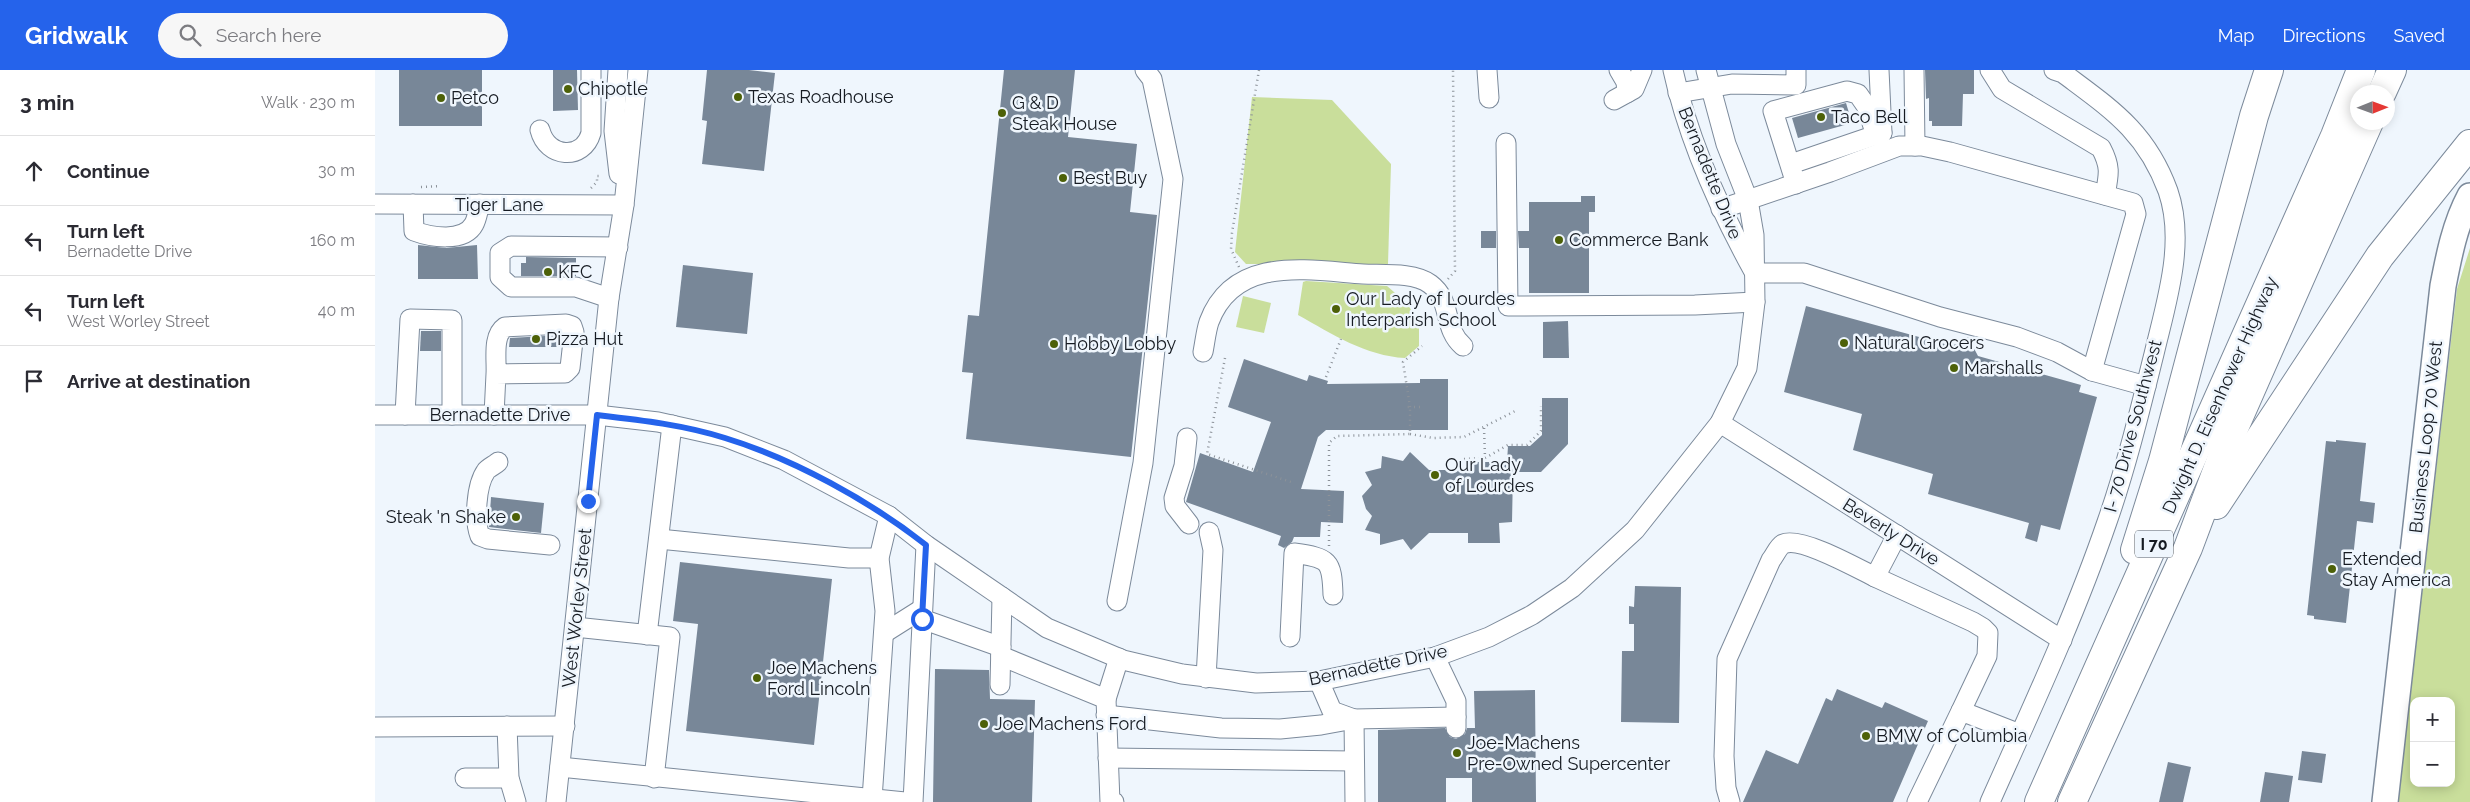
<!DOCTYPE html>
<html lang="en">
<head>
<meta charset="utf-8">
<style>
	body { margin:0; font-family:Raleway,sans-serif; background:#f7f7f7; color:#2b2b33 }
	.controls { position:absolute; right:15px; bottom:15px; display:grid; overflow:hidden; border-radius:10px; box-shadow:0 2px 12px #0003 }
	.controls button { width:45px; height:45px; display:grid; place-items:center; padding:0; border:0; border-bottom:1px solid #e1e1e2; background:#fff; color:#2b2b33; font:25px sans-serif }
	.compass { position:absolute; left:1975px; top:15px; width:45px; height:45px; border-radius:50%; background:#fff; box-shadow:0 2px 12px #0003; rotate:89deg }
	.stop { position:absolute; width:15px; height:15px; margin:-11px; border:4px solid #2563eb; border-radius:50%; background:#fff }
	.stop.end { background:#2563eb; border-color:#fff; box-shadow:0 1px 5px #0008 }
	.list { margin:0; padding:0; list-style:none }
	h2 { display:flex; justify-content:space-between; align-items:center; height:65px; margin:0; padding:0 20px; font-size:21px }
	h2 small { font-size:16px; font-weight:400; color:#7c7c81 }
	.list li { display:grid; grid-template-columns:32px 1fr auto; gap:15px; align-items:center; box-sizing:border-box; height:70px; padding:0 20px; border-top:1px solid #e1e1e2 }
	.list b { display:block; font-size:19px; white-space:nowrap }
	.list p { margin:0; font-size:16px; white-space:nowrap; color:#7c7c81 }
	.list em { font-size:16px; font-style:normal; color:#7c7c81 }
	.icon { flex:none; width:28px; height:28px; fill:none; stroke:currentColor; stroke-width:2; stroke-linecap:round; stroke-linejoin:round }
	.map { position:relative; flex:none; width:2095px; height:732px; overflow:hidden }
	header { display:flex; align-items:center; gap:30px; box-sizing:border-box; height:70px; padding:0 25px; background:#2563eb; color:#fff }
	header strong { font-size:24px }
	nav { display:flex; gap:28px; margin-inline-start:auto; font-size:18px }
	.search { width:350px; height:45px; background:#f7f7f7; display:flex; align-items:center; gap:12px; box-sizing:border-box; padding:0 18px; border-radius:28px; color:#7c7c81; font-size:19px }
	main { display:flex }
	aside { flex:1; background:#fff }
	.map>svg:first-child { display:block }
	.green { fill:#c9de9b; fill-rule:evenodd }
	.building { fill:#788798 }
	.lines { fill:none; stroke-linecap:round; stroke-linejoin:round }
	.minor-casing { stroke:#7c8a9b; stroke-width:21 }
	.major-casing { stroke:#7c8a9b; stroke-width:28 }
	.highway-casing { stroke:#7c8a9b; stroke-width:30 }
	.path { stroke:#8c9299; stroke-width:2.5; stroke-dasharray:1 4; stroke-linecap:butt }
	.minor { stroke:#fff; stroke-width:19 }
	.major { stroke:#fff; stroke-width:25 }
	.highway { stroke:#fff; stroke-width:28 }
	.route { stroke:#2563eb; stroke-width:6 }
	.poi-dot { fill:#4d6108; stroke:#eff6fd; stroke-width:2 }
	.labels { text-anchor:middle; stroke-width:5; stroke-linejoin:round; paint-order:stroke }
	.shield { fill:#eff6fd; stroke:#575d64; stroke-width:1 }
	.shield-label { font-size:16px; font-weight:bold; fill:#161b22 }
	.poi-label { font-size:18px; fill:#161b22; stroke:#eff6fd; text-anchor:start }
	.street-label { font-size:18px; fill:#161b22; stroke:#eff6fd }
</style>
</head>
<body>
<header>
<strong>Gridwalk</strong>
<div class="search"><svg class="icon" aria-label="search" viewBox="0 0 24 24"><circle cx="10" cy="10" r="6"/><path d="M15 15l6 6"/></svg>Search here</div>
<nav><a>Map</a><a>Directions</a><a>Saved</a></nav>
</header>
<main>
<aside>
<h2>3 min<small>Walk · 230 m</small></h2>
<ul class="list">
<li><svg class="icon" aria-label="ahead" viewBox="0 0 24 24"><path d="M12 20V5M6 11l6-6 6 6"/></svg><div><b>Continue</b></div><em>30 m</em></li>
<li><svg class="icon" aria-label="left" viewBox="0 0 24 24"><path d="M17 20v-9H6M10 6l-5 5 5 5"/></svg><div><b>Turn left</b><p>Bernadette Drive</p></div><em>160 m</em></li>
<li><svg class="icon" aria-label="left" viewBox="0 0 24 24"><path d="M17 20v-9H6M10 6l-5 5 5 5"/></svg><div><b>Turn left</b><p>West Worley Street</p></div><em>40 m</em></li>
<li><svg class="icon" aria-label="arrive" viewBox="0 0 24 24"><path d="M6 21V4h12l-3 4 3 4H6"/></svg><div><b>Arrive at destination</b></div></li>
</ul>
</aside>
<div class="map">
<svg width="2095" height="732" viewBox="0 0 2095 732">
	<rect width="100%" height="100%" fill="#eff6fd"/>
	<g class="green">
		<polygon points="877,27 957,30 1016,94 1013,194 871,194 860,182"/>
		<path d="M2095 178V732H2023L2082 219ZM2039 631H2076V713H2039Z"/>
		<path d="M931 211 1012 216 1033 234 1044 256V276L1030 288C991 286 957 264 923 245L928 212Z"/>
		<polygon points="868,226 896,233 889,263 861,257"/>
	</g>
	<g class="building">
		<rect x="24" y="0" width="83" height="56"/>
		<polygon points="178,0 202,0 203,40 178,41"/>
		<polygon points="332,0 374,0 400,3 389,101 327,94 332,51 327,50"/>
		<polygon points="629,0 700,0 693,67 762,74 755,142 782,145 756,387 591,369 598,303 587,302 593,245 604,246"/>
		<polygon points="1550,0 1599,0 1599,24 1588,24 1587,56 1557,56 1557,51 1554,51 1554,28 1551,29"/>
		<polygon points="1471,33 1477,53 1423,68 1417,48"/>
		<polygon points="1206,126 1220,126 1220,142 1214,142 1214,223 1154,223 1154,178 1144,178 1143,161 1154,161 1154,132 1206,132"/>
		<rect x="1106" y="161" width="15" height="17"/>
		<polygon points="43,175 71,178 102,175 103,209 43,209"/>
		<polygon points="151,187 201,188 201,206 146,206 146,193 151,193"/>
		<polygon points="308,195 378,203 372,264 301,257"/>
		<polygon points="1431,236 1577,276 1593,267 1603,286 1706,315 1704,322 1722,327 1685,460 1666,455 1662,472 1650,468 1654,453 1553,424 1558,404 1478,380 1487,344 1409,322"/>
		<polygon points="1193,251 1194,288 1168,288 1168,252"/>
		<polygon points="46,261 66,261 66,281 45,281"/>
		<polygon points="187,265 186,277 134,277 135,268"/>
		<polygon points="869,289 932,311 934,305 953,311 952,314 1045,313 1045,309 1073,309 1073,360 951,360 943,367 926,419 969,421 968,453 946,452 945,467 919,467 917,472 909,478 903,475 906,466 811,432 825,383 878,402 896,352 853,337"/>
		<polygon points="1167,328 1193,328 1193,374 1166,402 1138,402 1137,452 1124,453 1125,473 1093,473 1093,463 1054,463 1036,480 1028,469 1005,475 1005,464 990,460 997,446 991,439 987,426 997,415 990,402 1006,398 1007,386 1028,391 1035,382 1054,400 1090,400 1091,392 1132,392 1133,376 1155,376 1167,365"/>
		<polygon points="1961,370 1991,373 1985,431 2000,433 1998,453 1982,451 1971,553 1939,549 1939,546 1932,545 1951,371 1961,372"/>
		<polygon points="116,427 169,433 166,463 114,457"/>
		<polygon points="305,492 457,509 439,675 311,661 323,554 298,551"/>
		<polygon points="1260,516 1306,517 1304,653 1246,652 1247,581 1259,581 1259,554 1254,554 1254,536 1259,537"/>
		<polygon points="560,599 614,600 615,629 660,630 657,732 558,732"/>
		<polygon points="1462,619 1507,638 1510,632 1553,651 1518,732 1368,732 1391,680 1423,694 1451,628 1457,631"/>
		<polygon points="1160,620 1161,732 1097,732 1097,708 1071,708 1071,732 1003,732 1003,660 1070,658 1075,667 1081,669 1090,664 1092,658 1100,658 1099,621"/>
		<polygon points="1927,681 1951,684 1947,713 1923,710"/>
		<polygon points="1793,692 1816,697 1808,732 1784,732"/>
		<polygon points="1890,702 1918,706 1914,732 1885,732"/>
	</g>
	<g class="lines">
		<g class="minor-casing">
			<g id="minor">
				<polyline points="243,0 239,61 244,104"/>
				<polyline points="1112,0 1114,28"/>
				<polyline points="1244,0 1251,12 1252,23"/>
				<path d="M1298 0C1313 69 1344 138 1378 200"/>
				<polyline points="1504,0 1507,63"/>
				<polyline points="1539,0 1540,76"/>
				<path d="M1615 0 1627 19 1726 78C1736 97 1734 104 1730 125"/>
				<polyline points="1303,23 1357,14 1421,15 1421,0"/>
				<polyline points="1239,30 1259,19 1267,0"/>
				<path d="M165 60C172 88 208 91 216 63V0"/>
				<polyline points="1131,73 1133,236 1320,235 1380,232"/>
				<polyline points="1416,94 1507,63"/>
				<polyline points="1421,114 1398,41 1472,21 1483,24 1492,37 1501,66"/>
				<polyline points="0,134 249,135"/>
				<path d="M38 134 39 161C55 167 89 173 99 154 102 149 103 140 105 134"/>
				<polyline points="1346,139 1455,102 1524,76 1547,76 1575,82 1758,133 1761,144 1717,301"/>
				<polyline points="1380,203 1429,203 1565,247 1642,267 1682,282 1717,301 1771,316"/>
				<polyline points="234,228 201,217 136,217 125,207 125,183 136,176 243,177"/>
				<path d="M828 282C830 272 831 261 834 252 859 185 932 200 988 204 1007 205 1039 202 1055 214 1078 231 1067 258 1088 276"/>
				<polyline points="0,345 222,345 283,352 350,367 409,390 514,446 551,475 672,558 748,590 807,604 881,613 944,611 1060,587 1114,567 1157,545 1197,518 1260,460 1345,353 1372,298 1380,232 1379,165 1373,130 1351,74 1331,0"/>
				<polyline points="30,345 35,249 77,250 77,345"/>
				<path d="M119 345 121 304 190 303 195 298 199 262 197 256 191 254 130 257C117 266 122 290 121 304"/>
				<polyline points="1345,353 1687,570"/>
				<polyline points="812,368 809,396 799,428 800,436 814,454"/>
				<path d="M123 392C120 395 113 398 111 401 101 415 99 451 105 466L113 469 175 475"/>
				<polyline points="1522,465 1500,507 1598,552 1608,558 1613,563 1612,586 1586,641"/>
				<polyline points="284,469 474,488 504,488"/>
				<polyline points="742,531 768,393 798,109 777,9 770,0"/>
				<polyline points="547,549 626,577"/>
				<polyline points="200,557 295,567 279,708"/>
				<polyline points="509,563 547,539"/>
				<polyline points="272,565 297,355"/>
				<path d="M915 567 919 483C954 488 957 490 958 525"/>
				<polyline points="626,586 731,629 735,732 739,732"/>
				<polyline points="1060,587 1081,631 1081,658"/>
				<polyline points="831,608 838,480 834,462"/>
				<polyline points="944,611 957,641 979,649 980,732"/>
				<polyline points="625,615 627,527"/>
				<polyline points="731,629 744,588"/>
				<polyline points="731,645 846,658 905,659 946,655 979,649 1081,647"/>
				<polyline points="132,656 134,708 141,732"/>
				<polyline points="0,657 190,656"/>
				<polyline points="733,688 979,691"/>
				<polyline points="185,697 530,732"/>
				<polyline points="90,708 134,708"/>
				<polyline points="497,729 510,541 504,488 514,446"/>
				<polyline points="181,732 234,228 249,135 263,0"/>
				<polyline points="538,732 551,475"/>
				<path d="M1355 732 1351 718 1349 686 1352 589 1396 490C1400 485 1403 477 1408 474 1425 466 1482 498 1500 507"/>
				<polyline points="1542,732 1586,641 1645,664"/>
				<path d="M1615 732C1656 640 1699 548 1732 452 1751 398 1765 340 1779 284 1791 233 1811 173 1793 121 1771 61 1736 39 1688 3L1679 0"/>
			</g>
		</g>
		<g class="major-casing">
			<path id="major" d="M2010 732 2068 216C2074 185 2080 154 2095 126"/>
		</g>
		<g class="highway-casing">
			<g id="highway">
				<polyline points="2007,22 2017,0"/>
				<polyline points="1841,435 2005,186 2095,74"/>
				<polyline points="1760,480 1788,391 1879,46 1894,0"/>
				<polyline points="1664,732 1960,66 1986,0"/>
				<polyline points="1697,732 1813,478 1852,374 1994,52"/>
			</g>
		</g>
		<g class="path">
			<polyline points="46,117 65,116"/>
			<polyline points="216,118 222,112 222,106 227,106"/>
			<polyline points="864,197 856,179 857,163 884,0"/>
			<polyline points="1073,209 1080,201 1078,0"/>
			<polyline points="850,288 832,384 916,412"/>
			<polyline points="951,307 966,269"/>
			<polyline points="1045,337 1035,337 1028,292 1047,276"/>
			<polyline points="1035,364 1058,368 1089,367 1142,340"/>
			<polyline points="1110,388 1133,375 1152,375 1166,361 1166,336"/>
			<polyline points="1089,389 1110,388 1109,357"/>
			<polyline points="954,476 954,373 962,366 1035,364 1035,337 1029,337"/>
		</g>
		<use href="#minor" class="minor"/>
		<use href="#major" class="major"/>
		<use href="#highway" class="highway"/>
	</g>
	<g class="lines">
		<path class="route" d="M213 431 222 345C265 350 309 355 350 368 419 389 495 431 551 475L547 549"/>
	</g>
	<g class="poi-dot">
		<circle cx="193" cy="19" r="5"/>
		<circle cx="363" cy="27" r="5"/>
		<circle cx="66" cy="28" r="5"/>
		<circle cx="627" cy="43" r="5"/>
		<circle cx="1446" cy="47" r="5"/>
		<circle cx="688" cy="108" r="5"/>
		<circle cx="1184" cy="170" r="5"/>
		<circle cx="173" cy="202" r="5"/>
		<circle cx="961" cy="239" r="5"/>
		<circle cx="161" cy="269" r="5"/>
		<circle cx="1469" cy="273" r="5"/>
		<circle cx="679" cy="274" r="5"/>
		<circle cx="1579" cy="298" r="5"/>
		<circle cx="1060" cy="405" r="5"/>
		<circle cx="141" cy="447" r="5"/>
		<circle cx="1957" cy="499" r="5"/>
		<circle cx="382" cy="608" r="5"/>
		<circle cx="609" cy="654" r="5"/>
		<circle cx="1491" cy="666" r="5"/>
		<circle cx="1082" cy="683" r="5"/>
	</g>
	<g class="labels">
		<rect class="shield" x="1760" y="460.5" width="38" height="27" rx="4"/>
		<g class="shield-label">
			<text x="1779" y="480">I 70</text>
		</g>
		<g class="poi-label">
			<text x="203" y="25">Chipotle</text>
			<text x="373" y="33">Texas Roadhouse</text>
			<text x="76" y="34">Petco</text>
			<text x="637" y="39">G &amp; D<tspan x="637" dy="21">Steak House</tspan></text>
			<text x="1456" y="53">Taco Bell</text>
			<text x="698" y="114">Best Buy</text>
			<text x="1194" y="176">Commerce Bank</text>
			<text x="183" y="208">KFC</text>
			<text x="971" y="235">Our Lady of Lourdes<tspan x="971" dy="21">Interparish School</tspan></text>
			<text x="171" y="275">Pizza Hut</text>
			<text x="1479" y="279">Natural Grocers</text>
			<text x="689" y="280">Hobby Lobby</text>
			<text x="1589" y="304">Marshalls</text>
			<text x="1070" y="401">Our Lady<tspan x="1070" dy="21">of Lourdes</tspan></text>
			<text x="131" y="453" text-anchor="end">Steak 'n Shake</text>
			<text x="1967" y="495">Extended<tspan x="1967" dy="21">Stay America</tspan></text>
			<text x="392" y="604">Joe Machens<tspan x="392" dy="21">Ford Lincoln</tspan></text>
			<text x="619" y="660">Joe Machens Ford</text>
			<text x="1501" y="672">BMW of Columbia</text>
			<text x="1092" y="679">Joe-Machens<tspan x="1092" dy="21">Pre-Owned Supercenter</tspan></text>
		</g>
		<g class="street-label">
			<text transform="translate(1335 103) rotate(68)" y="6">Bernadette Drive</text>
			<text x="124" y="141">Tiger Lane</text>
			<text transform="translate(1845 325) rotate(-66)" y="6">Dwight D. Eisenhower Highway</text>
			<text x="125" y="351">Bernadette Drive</text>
			<text transform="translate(1758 356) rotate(-75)" y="6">I- 70 Drive Southwest</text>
			<text transform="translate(2051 367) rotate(-84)" y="6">Business Loop 70 West</text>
			<text transform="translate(1516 462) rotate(32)" y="6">Beverly Drive</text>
			<text transform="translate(202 538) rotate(-84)" y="6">West Worley Street</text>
			<text transform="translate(1003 595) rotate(-12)" y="6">Bernadette Drive</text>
		</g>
	</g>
</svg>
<div class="controls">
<button>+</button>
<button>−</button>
</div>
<svg class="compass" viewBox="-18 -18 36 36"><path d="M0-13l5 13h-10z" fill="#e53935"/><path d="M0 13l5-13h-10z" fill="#7c7c81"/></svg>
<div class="stop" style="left:547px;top:549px"></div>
<div class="stop end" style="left:213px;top:431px"></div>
</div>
</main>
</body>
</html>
